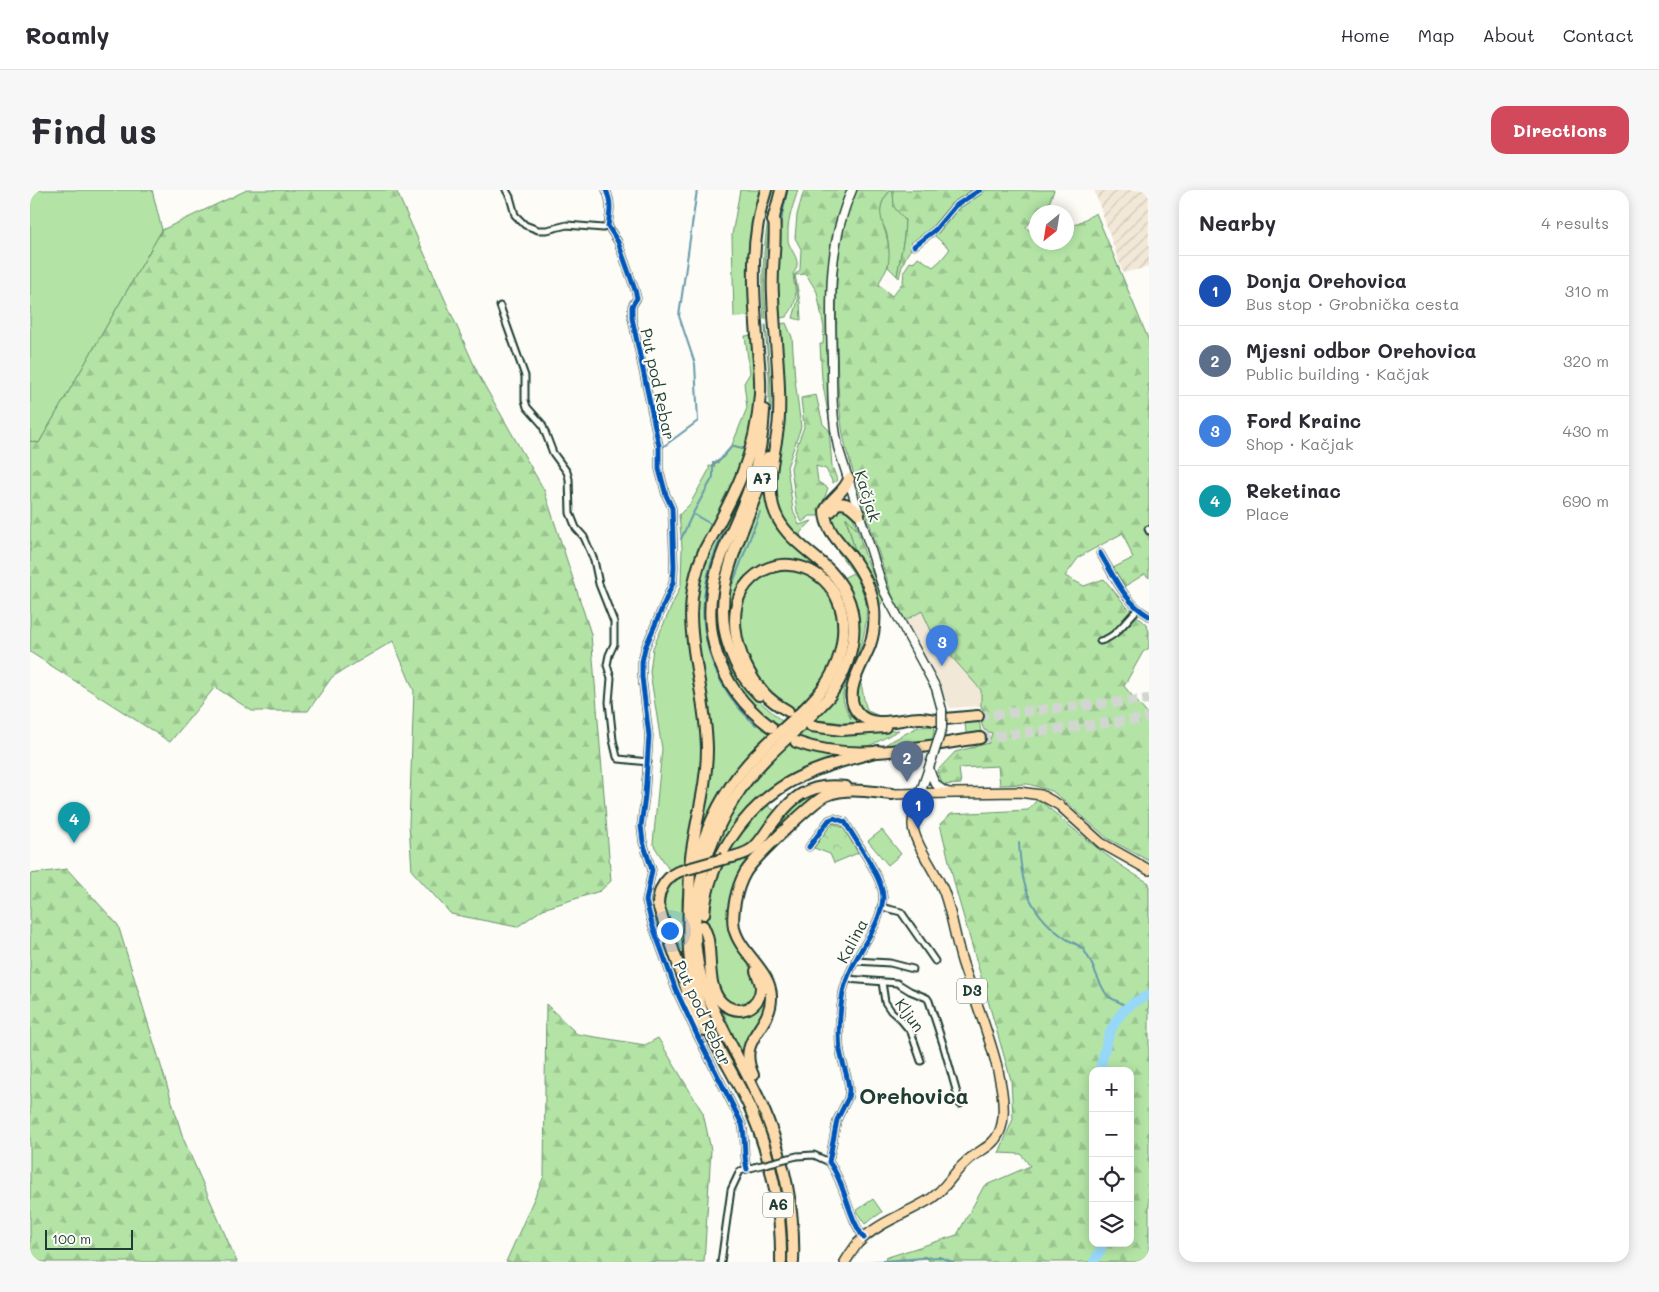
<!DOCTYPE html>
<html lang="en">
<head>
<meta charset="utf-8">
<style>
	body { margin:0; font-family:Mali,sans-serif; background:#f7f7f7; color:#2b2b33 }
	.controls { position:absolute; right:15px; bottom:15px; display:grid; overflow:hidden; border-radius:10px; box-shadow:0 2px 12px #0003 }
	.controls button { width:45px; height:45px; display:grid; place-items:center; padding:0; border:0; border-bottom:1px solid #e1e1e2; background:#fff; color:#2b2b33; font:25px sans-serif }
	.compass { position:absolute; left:999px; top:15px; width:45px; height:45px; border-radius:50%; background:#fff; box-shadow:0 2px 12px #0003; rotate:210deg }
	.scale { position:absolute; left:15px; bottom:12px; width:88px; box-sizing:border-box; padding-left:5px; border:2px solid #1f3d34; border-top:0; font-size:14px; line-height:18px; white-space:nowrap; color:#1f3d34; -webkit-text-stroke:4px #fdfcf7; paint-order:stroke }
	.you { position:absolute; left:639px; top:740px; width:18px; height:18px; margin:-12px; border:4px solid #fff; border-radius:50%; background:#1a73e8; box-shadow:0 0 0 8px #1a73e833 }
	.badge { display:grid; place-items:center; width:32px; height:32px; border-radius:50%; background:#d1495b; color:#fff; font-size:16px; font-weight:700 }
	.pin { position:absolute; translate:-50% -41px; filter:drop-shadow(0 1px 2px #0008) }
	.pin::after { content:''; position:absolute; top:26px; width:18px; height:15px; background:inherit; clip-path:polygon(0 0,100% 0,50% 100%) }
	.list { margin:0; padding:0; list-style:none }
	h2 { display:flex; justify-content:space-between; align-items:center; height:65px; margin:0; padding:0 20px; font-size:21px }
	h2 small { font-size:16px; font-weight:400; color:#7c7c81 }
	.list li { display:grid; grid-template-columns:32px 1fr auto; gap:15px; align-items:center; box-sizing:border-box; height:70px; padding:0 20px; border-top:1px solid #e1e1e2 }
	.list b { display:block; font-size:19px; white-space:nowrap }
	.list p { margin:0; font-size:16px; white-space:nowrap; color:#7c7c81 }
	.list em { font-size:16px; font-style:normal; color:#7c7c81 }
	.icon { flex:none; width:28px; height:28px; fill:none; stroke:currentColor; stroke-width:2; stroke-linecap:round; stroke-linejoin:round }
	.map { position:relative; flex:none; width:1119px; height:1072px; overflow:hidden; border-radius:15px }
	header { display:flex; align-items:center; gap:30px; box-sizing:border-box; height:70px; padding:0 25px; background:#fff; border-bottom:1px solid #e1e1e2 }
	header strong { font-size:24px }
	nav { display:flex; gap:28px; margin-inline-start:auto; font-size:18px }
	.intro { display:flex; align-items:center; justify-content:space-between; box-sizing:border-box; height:120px; padding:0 30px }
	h1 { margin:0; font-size:35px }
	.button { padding:12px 22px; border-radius:15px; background:#d1495b; color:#fff; font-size:18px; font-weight:700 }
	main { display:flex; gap:30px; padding:0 30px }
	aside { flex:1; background:#fff; border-radius:15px; box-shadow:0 2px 12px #0003 }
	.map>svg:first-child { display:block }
	.built { fill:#f2e8d7 }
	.industrial { fill:url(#industrial-furrows) }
	.grass { fill:#b3e4a5; stroke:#69906c }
	.forest { fill:url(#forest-firs); stroke:#69906c; fill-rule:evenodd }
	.park { fill:url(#park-crowns); stroke:#69906c }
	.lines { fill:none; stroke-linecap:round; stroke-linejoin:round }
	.stream { stroke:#679aaa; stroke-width:2 }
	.river { stroke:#97d8f9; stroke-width:10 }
	.highway-tunnel { stroke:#d1d6d0; stroke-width:10; stroke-dasharray:10 5; stroke-linecap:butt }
	.street-casing { stroke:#1f3d34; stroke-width:9 }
	.secondary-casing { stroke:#1f3d34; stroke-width:11 }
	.primary-casing { stroke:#1f3d34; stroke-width:12 }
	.highway-casing { stroke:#1f3d34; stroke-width:14 }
	.street { stroke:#fdfcf7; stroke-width:5 }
	.secondary { stroke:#fdfcf7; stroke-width:8 }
	.primary { stroke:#fedbac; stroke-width:9 }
	.highway { stroke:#fedbac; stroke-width:10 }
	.street-bridge-casing { stroke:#1f3d34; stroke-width:9; stroke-linecap:butt }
	.secondary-bridge-casing { stroke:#1f3d34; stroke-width:11; stroke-linecap:butt }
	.highway-bridge-casing { stroke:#1f3d34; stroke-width:14; stroke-linecap:butt }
	.street-bridge { stroke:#fdfcf7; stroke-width:5 }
	.secondary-bridge { stroke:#fdfcf7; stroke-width:8 }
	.highway-bridge { stroke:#fedbac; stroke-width:10 }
	.cycleway-casing { stroke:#fdfcf7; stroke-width:8 }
	.cycleway { stroke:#0057b8; stroke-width:5 }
	.labels { text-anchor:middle; stroke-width:4; stroke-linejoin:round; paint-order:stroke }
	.shield { fill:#fdfcf7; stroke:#62766e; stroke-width:1 }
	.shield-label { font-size:15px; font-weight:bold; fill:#1f3d34 }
	.street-label { font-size:16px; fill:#1f3d34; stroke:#fdfcf7 }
	.district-label { font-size:21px; font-weight:bold; fill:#1f3d34; stroke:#fdfcf7 }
</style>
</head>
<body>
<header>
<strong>Roamly</strong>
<nav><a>Home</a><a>Map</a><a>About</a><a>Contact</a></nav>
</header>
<div class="intro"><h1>Find us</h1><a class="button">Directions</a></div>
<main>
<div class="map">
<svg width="1119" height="1072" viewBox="0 0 1119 1072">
	<defs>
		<pattern id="industrial-furrows" width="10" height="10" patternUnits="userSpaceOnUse" patternTransform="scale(1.25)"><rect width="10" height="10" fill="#f2e8d7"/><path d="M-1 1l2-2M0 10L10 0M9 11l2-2" fill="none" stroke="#cfc8b9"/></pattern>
		<pattern id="forest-firs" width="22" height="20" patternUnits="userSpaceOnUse" patternTransform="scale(1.25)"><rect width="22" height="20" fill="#b3e4a5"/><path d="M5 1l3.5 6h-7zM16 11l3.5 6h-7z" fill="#9ac48f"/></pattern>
		<pattern id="park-crowns" width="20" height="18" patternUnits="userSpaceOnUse" patternTransform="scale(1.25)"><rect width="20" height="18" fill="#b3e4a5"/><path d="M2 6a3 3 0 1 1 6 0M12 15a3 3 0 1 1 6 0" fill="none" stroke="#9ac48f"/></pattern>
	</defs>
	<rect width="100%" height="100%" fill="#fdfcf7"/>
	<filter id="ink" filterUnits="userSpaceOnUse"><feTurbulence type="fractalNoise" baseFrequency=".02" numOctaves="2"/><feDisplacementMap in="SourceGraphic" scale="10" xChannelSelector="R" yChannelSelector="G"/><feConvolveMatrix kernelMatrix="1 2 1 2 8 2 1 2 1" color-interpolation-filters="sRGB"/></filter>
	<g filter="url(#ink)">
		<polygon class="built" points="892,421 904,447 951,500 951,516 920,518 873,432"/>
		<polygon class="industrial" points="1064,0 1119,0 1119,77 1093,83"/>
		<g class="grass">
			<polygon points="0,0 122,0 132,40 9,253 0,251"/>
			<polygon points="710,0 734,0 723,126 704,127 702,45"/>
			<path d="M745 0H747C735 47 733 81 736 129H734C731 85 733 43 745 0Z"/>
			<path d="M758 0H768C764 13 759 25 758 39 758 43 758 48 758 51 762 64 773 71 763 84 765 103 770 111 756 127L750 128C747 85 747 42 758 0Z"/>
			<path d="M861 0H863L864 17 875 29 874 47 867 86 858 77C859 66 859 56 857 45 856 40 854 37 852 33 847 22 852 8 861 0Z"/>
			<path d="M756 133 762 147 765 190 771 237 757 277 763 320 769 335 782 331 770 343 771 347C761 338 751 327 748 313 743 286 752 259 753 233 755 200 753 167 750 134Z"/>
			<path d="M735 135H736L741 196V218L737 255 730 284 689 419 720 503 752 531 761 520C756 516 750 513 745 509 726 493 712 462 709 436 706 404 735 373 768 380 775 382 782 387 788 391 797 398 802 409 806 419 815 446 804 479 786 501 772 519 750 532 735 551 713 579 693 611 672 641L671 638 679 602 682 561 679 511 671 479 667 450 665 427 668 392 675 369 715 292H718C703 326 684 361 677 396 667 455 692 506 736 542L744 535C692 493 676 444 691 379L739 227V185Z"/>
			<polygon points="724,145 728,183 719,259 702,255 717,218 714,193 720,183 715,146"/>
			<polygon points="702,257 719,261 660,392 674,546 671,596 656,677 641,683 623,654 632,559 620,482 623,458 651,395 652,357 649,325 660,314 679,280 679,276 685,277 684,274 689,272"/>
			<path d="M734 297 739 319 792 378 791 379C757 363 746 372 716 389L705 455C687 418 704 376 718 340 723 326 728 311 734 297Z"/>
			<path d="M809 318H815L822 324 828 341 816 328 826 364C814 357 800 337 803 323Z"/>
			<path d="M790 328 798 347 817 370 829 388 837 405 840 424 837 450 821 489 833 533H813L789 530 778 540 810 546 869 540C859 545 849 552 838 556 820 562 787 555 770 546L777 540 775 538C783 530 792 522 799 513 833 475 838 432 813 388L823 383C845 410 836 445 824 474 820 484 815 493 813 503 812 512 817 521 821 529L814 505 816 497 835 449 838 434V416L827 388 795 344Z"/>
			<path d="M829 490C834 498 832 510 838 521L849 526 863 528C833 526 823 523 829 490Z"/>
			<polygon points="949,530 951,542 938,545 936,543 935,532"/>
			<polygon points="905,536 902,551 856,556 856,554 888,537"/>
			<path d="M760 554 771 559 811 566 793 571 754 589 732 608 676 691C691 633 714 592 760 554Z"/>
			<polygon points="806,599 726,666 702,719 728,794 725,808 711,819 690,808 675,736 677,717 692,673 713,668 756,621 780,604"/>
			<polygon points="735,614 747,622 721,655 695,667 708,645"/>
			<polygon points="852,640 871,664 858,675 838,651"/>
			<path d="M655 683 652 709 653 768 650 765C641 742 620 712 641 690 645 687 651 685 655 683Z"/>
			<polygon points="736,795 737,813 714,868 688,811 709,824"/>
			<polygon points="843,1009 852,1022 835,1034 826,1021"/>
		</g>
		<g class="forest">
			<polygon points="217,0 366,0 449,186 514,300 561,444 581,691 570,701 513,719 487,737 421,724 382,681 379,634 384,501 363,451 302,487 278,521 222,521 185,497 140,552 0,462 0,251 9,253 132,40"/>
			<path d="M774 0H817C787 69 798 156 799 229L792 189 790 154H793L794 138 787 102 776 84 765 85 770 112 771 130 763 128 768 110 764 85 770 80 771 59 765 48 767 25Z"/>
			<path d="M826 0H861C839 21 859 38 859 62 859 67 859 74 857 78 855 84 850 88 849 95L862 106 873 92 874 81 880 72 883 73 888 67 903 77 911 70 920 59 899 41C881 56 874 65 869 88L867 86 874 47 875 30 864 17 863 0H1024L1020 11 1009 22H1006V25L996 37 1006 47V52H1036L1037 39 1066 23 1119 151V388L1115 384 1095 396 1083 378 1103 368 1093 343 1049 367 1035 386 1054 396 1074 389 1097 417 1116 434 1119 441V458L1113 462 1094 496 1119 526V671L1077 648 1035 611 1022 601 998 594 970 595 968 576 929 578 931 594 912 595 908 580 925 562 959 553 962 543 954 540 951 532 957 528 951 516V500L904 447 892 421 873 432 861 402 816 259C808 225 808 191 807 156 806 108 804 44 826 0Z"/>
			<polygon points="786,205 793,234 799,240 802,276 807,290 803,293 796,279 786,276 788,292 798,298 788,326 780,326 772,332 767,322 761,278 768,253 774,237 771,208"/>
			<polygon points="816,327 828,341 835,365 853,410 849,418 844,395 826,364"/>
			<path d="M1008 609C1043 638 1079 671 1119 693V1072H900L895 1066 877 1072H857L855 1068 927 1045 954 996 1000 976 991 964 969 963 983 929 981 890 927 704 910 634 921 624 998 620ZM1063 881H1100V1053H1063Z"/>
			<polygon points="37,679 88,735 153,948 207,1072 0,1072 0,684"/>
			<polygon points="516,814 547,844 615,855 628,848 673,923 681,960 674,1072 476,1072 514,986"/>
		</g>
		<polygon class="park" points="803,633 814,638 828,663 804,673 800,664 784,658 799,636"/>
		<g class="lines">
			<g class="stream">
				<polyline points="750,34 757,0"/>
				<polyline points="630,259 668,231 665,174 649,126 667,0"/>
				<polyline points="683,273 690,270 702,256 714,259"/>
				<polyline points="747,312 754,330 766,344"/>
				<polyline points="663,324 681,334"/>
				<path d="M694 341C687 357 680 372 677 389 665 443 684 499 726 535"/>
				<polyline points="651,349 662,325 683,287 683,273"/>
				<polyline points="703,393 730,322"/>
				<path d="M989 652C991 693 997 720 1032 746 1038 751 1046 753 1052 758 1062 768 1070 799 1078 806 1083 810 1092 813 1098 817"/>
				<polyline points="837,1072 909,1067 923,1072"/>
			</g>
			<g class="river">
				<path d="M1070 881C1074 859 1080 831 1098 817 1104 812 1112 808 1119 805"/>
				<polyline points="1064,1072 1074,1053"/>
			</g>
			<g class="highway-tunnel">
				<polyline points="948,526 1119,509"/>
				<polyline points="950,548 1119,528"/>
			</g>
			<g class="street-casing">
				<g id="street">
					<polyline points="476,0 480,7 485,25 495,35 508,40 517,40 537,35 573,38 578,36"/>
					<path d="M576 0C582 13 580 22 578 36L588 52 605 100 607 108 602 116V128L629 256V279L636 305 642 318 644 377 643 393 615 458 612 472V487L619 546 615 606 611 636 613 652 622 680 616 711 622 734 646 800 667 845 712 934C716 950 713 964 717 979"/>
					<polyline points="884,56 905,40 925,16 950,0"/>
					<polyline points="470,116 495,186 495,210 497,217 512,234 523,263 537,282 539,289 540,323 546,338 554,347 564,370 569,394 584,432 584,454 579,465 577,475 581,488 579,512 583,550 587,567 589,569 618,572"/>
					<polyline points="1118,339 1119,341"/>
					<path d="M1070 363C1084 386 1094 412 1119 426"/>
					<path d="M1070 451C1087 447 1096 430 1108 419"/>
					<path d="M779 657 799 630 804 628 815 632C825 650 853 688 853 707 852 723 845 737 837 750 828 766 817 784 813 802 810 820 808 842 810 860 812 874 819 887 819 901L818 908 807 930 799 972C815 993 817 1025 834 1048"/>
					<polyline points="851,717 871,722 905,771"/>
					<polyline points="825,771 860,773 883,779"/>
					<polyline points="817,789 867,793 880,801 897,808 899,811 913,854 930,914"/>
					<polyline points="852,792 855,812 861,821 871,830 881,842 891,871"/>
					<polyline points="767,966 784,965 799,972"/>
					<polyline points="691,1072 701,1000 710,981 724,977"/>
				</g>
			</g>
			<g class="secondary-casing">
				<g id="secondary">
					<path d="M822 0C798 52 800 113 802 169 802 199 802 228 808 257L854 401 906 498 912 520"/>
					<path d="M899 578C903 592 906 598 920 603"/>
					<polyline points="890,604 904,563"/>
				</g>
			</g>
			<g class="primary-casing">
				<g id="primary">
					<polyline points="862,604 989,602 1011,605 1029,615 1071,653 1119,680"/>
					<path d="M815 1072C819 1066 823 1059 828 1053 848 1032 879 1023 902 1008 916 998 923 983 936 972 947 961 962 958 969 943 987 906 944 810 932 771 925 748 922 724 914 702 907 683 882 651 883 634 883 624 887 614 890 604"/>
				</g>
			</g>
			<g class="highway-casing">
				<g id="highway">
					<path d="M736 0C720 48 723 97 727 147 728 166 731 185 730 204 726 266 704 306 675 359 643 430 676 487 677 559 677 594 667 626 662 660 659 676 660 692 659 709 658 739 657 769 665 798 670 815 676 833 683 848 695 872 709 894 720 918 741 967 752 1019 751 1072"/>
					<path d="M744 26C747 52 741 79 743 105 744 145 751 185 749 226 748 255 735 287 743 316 750 343 774 357 794 375 836 413 829 464 799 507 770 540 734 564 710 600 672 654 651 738 676 802 693 846 720 884 737 928 755 974 765 1022 763 1072"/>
					<polyline points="743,31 751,0"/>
					<path d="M734 220C733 243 730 265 723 287 714 318 698 345 688 376 668 438 688 498 741 537"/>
					<path d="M819 289C814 303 800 308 795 321 795 341 812 354 823 369 833 383 842 401 844 418 845 430 844 444 840 455 833 474 811 504 828 523 843 540 870 528 890 528 895 528 900 529 905 530"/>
					<path d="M801 321 806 314C816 311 822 317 829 324"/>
					<path d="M729 505C715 492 706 477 700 460 675 392 723 332 738 267"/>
					<polyline points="904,530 948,526"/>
					<polyline points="781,536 812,540 855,537"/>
					<path d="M766 552C825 574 890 556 950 548"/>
					<path d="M693 669C703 667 714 665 722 659 729 654 734 645 739 638 762 608 776 592 816 597"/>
					<path d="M665 676C674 645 687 614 707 587 717 574 728 562 740 551 774 519 809 495 813 445 814 433 813 422 808 411 802 396 790 384 774 378 760 373 746 374 734 380 686 405 706 472 734 503 741 511 749 516 758 521"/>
					<path d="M654 680C637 684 628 699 628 715L664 821 675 840"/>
					<path d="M674 724C678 671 713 620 758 593 786 577 818 570 848 561"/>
					<path d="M673 736C675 740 677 745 678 750 681 767 678 793 688 808 702 828 731 822 731 796 730 791 728 786 726 781"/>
					<path d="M723 885C706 848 741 839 741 808 742 781 710 764 704 738 701 722 707 697 715 683 723 669 784 610 797 605 817 597 841 602 862 604"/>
				</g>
			</g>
			<use href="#street" class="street"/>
			<use href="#secondary" class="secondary"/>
			<use href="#primary" class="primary"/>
			<use href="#highway" class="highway"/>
			<g class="street-bridge-casing">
				<polyline id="street-bridge" points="724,977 767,966"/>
			</g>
			<g class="secondary-bridge-casing">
				<polyline id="secondary-bridge" points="904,563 912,538 912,520"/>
			</g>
			<g class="highway-bridge-casing">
				<polyline id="highway-bridge" points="654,680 693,669"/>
			</g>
			<use href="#street-bridge" class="street-bridge"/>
			<use href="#secondary-bridge" class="secondary-bridge"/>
			<use href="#highway-bridge" class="highway-bridge"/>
			<g class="cycleway-casing">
				<g id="cycleway">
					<path d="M576 0C582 13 580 22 578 36L588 52 605 100 607 108 602 116V128L629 256V279L636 305 642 318 644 377 643 393 615 458 612 472V487L619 546 615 606 611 636 613 652 622 680 616 711 622 734 646 800 667 845 712 934C716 950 713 964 717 979"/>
					<polyline points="884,56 905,40 925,16 950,0"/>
					<path d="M1070 363C1084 386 1094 412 1119 426"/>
					<path d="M779 657 799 630 804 628 815 632C825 650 853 688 853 707 852 723 845 737 837 750 828 766 817 784 813 802 810 820 808 842 810 860 812 874 819 887 819 901L818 908 807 930 799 972C815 993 817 1025 834 1048"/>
				</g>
			</g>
			<use href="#cycleway" class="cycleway"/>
		</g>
	</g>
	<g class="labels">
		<g class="shield">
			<rect x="717" y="276.5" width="30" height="25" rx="4"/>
			<rect x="927" y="788.5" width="30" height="25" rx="4"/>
			<rect x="733" y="1002.5" width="30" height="25" rx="4"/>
		</g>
		<g class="shield-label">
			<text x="732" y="294">A7</text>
			<text x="942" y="806">D3</text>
			<text x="748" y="1020">A6</text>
		</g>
		<g class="street-label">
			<text transform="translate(628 194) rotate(78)" y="6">Put pod Rebar</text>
			<text transform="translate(838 306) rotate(73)" y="6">Kačjak</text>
			<text transform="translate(822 751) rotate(-62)" y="6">Kalina</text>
			<text transform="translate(673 823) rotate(65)" y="6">Put pod Rebar</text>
			<text transform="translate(880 825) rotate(54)" y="6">Kljun</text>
		</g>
		<g class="district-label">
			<text x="884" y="914">Orehovica</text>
		</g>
	</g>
</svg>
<div class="controls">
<button>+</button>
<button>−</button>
<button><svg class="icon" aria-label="locate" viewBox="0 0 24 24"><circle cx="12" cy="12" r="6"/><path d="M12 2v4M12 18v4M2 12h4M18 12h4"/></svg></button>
<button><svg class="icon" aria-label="layers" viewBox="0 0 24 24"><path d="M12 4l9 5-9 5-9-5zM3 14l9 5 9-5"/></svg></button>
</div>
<svg class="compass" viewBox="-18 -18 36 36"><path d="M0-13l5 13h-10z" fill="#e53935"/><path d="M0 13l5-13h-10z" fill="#7c7c81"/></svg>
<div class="scale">100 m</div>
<div class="you"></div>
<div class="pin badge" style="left:888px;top:639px;background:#1a4fb4">1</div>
<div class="pin badge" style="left:877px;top:592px;background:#5c6f8a">2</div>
<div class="pin badge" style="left:912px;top:476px;background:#3f7fe0">3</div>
<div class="pin badge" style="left:44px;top:653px;background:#0f9aa8">4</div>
</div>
<aside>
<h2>Nearby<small>4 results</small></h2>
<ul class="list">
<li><span class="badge" style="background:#1a4fb4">1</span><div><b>Donja Orehovica</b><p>Bus stop · Grobnička cesta</p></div><em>310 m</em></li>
<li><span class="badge" style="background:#5c6f8a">2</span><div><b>Mjesni odbor Orehovica</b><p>Public building · Kačjak</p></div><em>320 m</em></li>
<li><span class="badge" style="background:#3f7fe0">3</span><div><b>Ford Krainc</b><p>Shop · Kačjak</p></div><em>430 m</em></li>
<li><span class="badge" style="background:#0f9aa8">4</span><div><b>Reketinac</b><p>Place</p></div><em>690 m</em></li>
</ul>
</aside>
</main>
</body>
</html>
